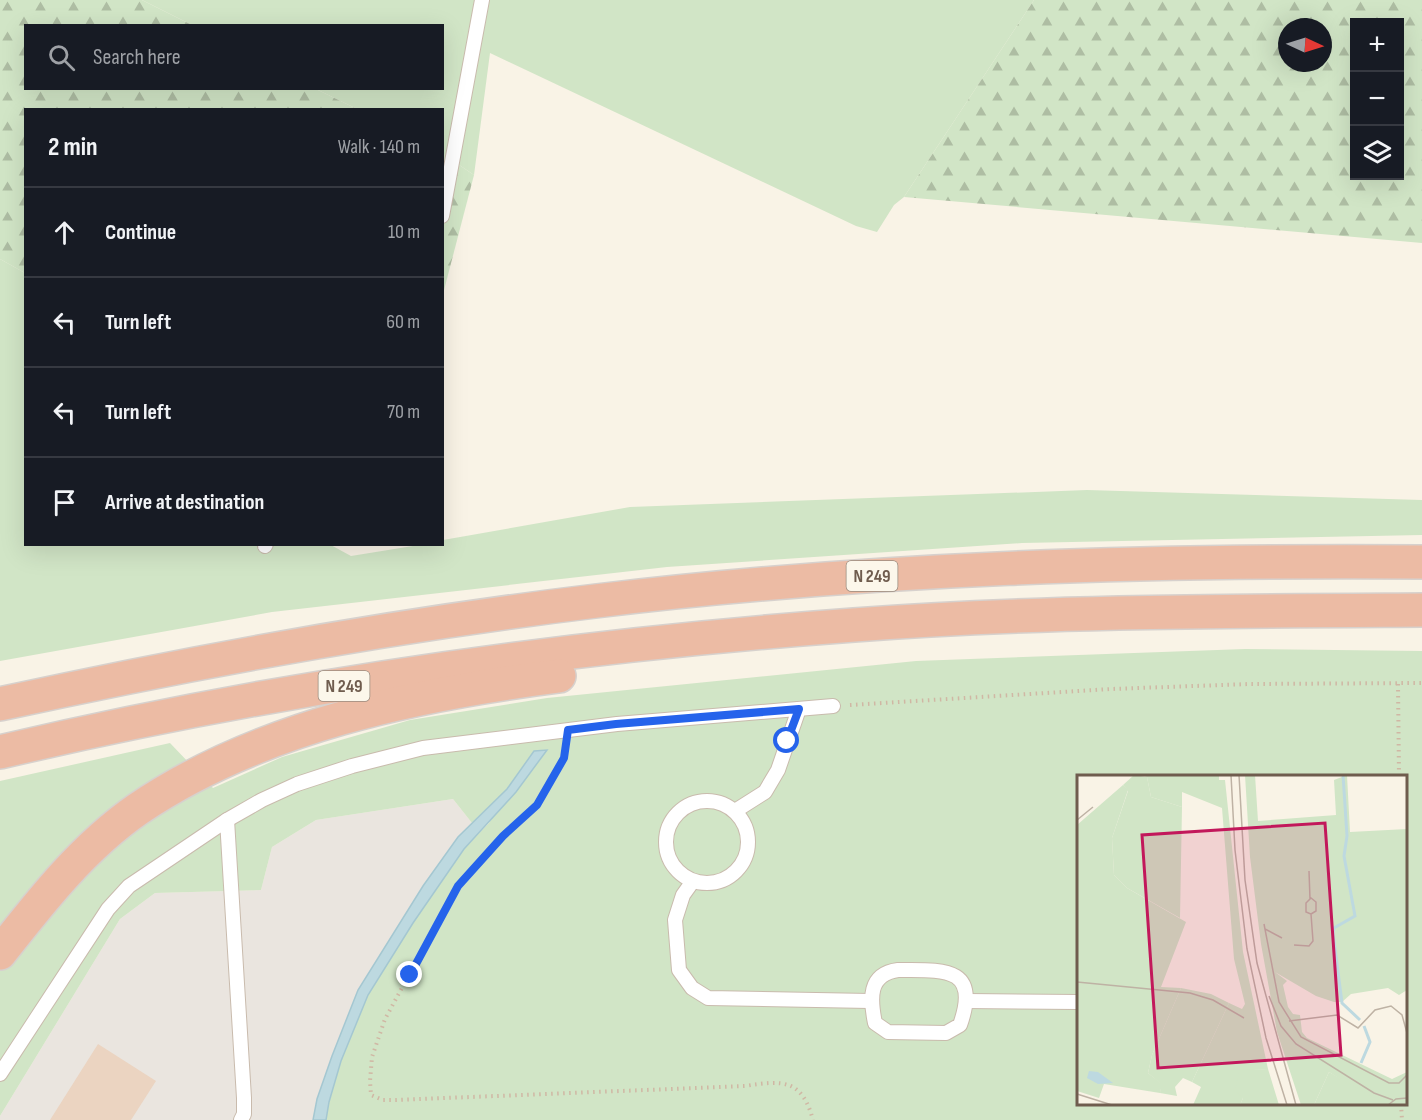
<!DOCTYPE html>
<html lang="en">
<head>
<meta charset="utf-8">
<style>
	body { margin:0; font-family:"Sofia Sans Condensed",sans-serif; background:#20242c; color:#f1f3f6 }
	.controls { position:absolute; right:18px; top:18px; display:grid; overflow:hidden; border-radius:0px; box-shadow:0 6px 24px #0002 }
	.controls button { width:54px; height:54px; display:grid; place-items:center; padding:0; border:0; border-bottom:2px solid #363941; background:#171b24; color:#f1f3f6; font:30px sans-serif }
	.compass { position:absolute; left:1278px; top:18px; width:54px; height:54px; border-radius:50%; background:#171b24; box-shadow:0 6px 24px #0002; rotate:94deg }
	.stop { position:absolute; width:18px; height:18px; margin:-14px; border:4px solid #2563eb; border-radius:50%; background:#fff }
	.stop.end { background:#2563eb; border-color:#fff; box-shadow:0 2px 6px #0008 }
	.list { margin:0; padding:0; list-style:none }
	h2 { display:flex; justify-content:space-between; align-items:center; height:78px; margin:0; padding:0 24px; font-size:26px }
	h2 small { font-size:20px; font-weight:400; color:#9ea1a6 }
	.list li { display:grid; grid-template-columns:39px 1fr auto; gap:18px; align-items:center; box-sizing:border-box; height:90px; padding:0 24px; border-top:2px solid #363941 }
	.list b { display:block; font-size:22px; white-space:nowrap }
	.list em { font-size:20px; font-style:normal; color:#9ea1a6 }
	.icon { flex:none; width:33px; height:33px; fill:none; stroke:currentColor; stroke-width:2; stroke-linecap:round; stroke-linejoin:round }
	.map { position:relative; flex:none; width:1422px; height:1120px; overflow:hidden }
	.search { position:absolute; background:#171b24; box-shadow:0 6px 24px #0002; left:24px; top:24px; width:420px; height:66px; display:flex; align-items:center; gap:15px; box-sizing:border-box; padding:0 21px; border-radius:0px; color:#9ea1a6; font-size:22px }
	.panel { position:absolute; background:#171b24; box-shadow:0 6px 24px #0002; left:24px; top:108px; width:420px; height:438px; border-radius:0px }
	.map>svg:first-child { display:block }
	.industrial { fill:#eae5df }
	.green { fill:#d1e5c6; fill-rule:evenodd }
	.forest { fill:url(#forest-firs); fill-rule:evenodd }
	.water { fill:#bdd9e0; stroke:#a4c7d1; stroke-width:1.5 }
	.building { fill:#ebd4c1 }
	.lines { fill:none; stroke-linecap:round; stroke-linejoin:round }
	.lane-casing { stroke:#c9bbad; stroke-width:16 }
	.highway-casing { stroke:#d7d1cd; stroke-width:36 }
	.path { stroke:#d0b7a4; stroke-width:4; stroke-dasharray:1.5 4.5; stroke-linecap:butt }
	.lane { stroke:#fff; stroke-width:14 }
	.highway { stroke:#ecbba4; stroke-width:33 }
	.route { stroke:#2563eb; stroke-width:8 }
	.labels { text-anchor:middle; stroke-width:6; stroke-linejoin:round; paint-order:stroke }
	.shield { fill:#fcf7eb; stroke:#998a7d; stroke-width:1.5 }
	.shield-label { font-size:18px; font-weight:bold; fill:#6f5c4e }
	.inset-river { fill:none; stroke:#bdd9e0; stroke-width:3 }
	.inset-road { fill:none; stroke:#beb2a4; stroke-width:1.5 }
	.view { fill:#c2185b; fill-opacity:0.15; stroke:#c2185b; stroke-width:3 }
	.inset-edge { fill:none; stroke:#6f5c4e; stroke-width:3 }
</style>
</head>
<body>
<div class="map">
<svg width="1422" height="1120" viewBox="0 0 1422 1120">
	<defs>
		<pattern id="forest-firs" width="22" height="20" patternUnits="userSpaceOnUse" patternTransform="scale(1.5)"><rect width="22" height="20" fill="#d1e5c6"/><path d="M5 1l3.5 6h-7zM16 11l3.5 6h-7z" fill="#aebda3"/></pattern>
	</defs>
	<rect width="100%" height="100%" fill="#f9f3e6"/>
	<polygon class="industrial" points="453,799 472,823 458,837 423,886 358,990 332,1056 317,1099 313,1120 0,1120 0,1116 120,919 155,893 261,890 272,847 316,820"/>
	<g class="green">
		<polygon points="142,0 1034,0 904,197 894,205 877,232 856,226 490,53 474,175 443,154 442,110 357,109 316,89 442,88 442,26 192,25"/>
		<polygon points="0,259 25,273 26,544 329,544 351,556 419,545 442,544 443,540 630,507 1087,490 1422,500 1422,535 1022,543 667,567 272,612 0,661"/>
		<path d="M1245 649 1422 651V1120H326L329 1102 341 1061 368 995 413 923 464 849 489 823 534 751 507 789 472 823 453 799 316 820 272 847 261 890 155 893 120 919 0 1116V781L170 743 213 788 282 757 410 720 547 698 916 661ZM1078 776H1406V1104H1078Z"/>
	</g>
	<g class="forest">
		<polygon points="0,0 142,0 192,25 26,26 26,88 316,89 357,109 26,110 25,273 0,259"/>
		<path d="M1034 0H1422V243L904 197ZM1354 22H1400V176H1354ZM1287 27H1323V63H1287Z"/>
		<polygon points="443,154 474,175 443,294"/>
	</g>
	<polygon class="water" points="547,750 516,792 464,849 413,923 368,995 341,1061 329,1102 326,1120 313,1120 317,1099 332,1056 358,990 423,886 458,837 507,789 534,751"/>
	<polygon class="building" points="98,1044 156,1081 131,1120 50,1120"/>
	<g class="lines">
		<g class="lane-casing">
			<g id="lane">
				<polyline points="442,216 482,0"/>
				<polyline points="265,546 266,544"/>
				<circle cx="707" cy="842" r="41"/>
				<polyline points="735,811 765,792 778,770 799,709"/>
				<polyline points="227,820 244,1098 244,1114 241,1120"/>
				<polyline points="693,881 683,895 675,920 679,970 692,988 708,998 870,1001"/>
				<path d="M898 970C943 970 981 966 960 1025L946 1033 888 1032 875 1023C870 999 868 974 898 970Z"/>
				<polyline points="966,1001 1078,1002"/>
				<polyline points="0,1074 108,909 129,886 227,820 262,800 297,784 352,766 423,748 617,724 833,706"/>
			</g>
		</g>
		<g class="highway-casing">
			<g id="highway">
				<path d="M0 704C197 661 395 625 596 601 869 568 1147 560 1422 562"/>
				<path d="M0 752C280 686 567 646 854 625 1043 611 1232 611 1422 610"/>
				<path d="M0 953C41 901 83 847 138 809 259 727 416 694 559 676"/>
			</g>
		</g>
		<g class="path">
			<polyline points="1398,684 1399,776"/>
			<polyline points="850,705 1111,689 1250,684 1422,683"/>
			<path d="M566 749 564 758 537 805 503 836 458 886 433 931 385 1019 372 1057 370 1081 371 1095 383 1100H396L745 1086C783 1080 802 1079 813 1120"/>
			<polyline points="1401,1104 1402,1120"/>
		</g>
		<use href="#lane" class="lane"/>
		<use href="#highway" class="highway"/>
	</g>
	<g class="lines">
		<polyline class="route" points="410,975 458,886 503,836 537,805 564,758 568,730 616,724 799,709 787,741"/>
	</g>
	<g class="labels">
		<g class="shield">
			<rect x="846.5" y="561" width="51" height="30" rx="4.5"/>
			<rect x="318.5" y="671" width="51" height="30" rx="4.5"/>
		</g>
		<g class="shield-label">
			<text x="872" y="582">N 249</text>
			<text x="344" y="692">N 249</text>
		</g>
	</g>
	<g transform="translate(1077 775)">
		<rect width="330" height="330" fill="#f9f3e6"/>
		<path d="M65 0H142V5H148L166 177 191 294 162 296 166 323 163 330H116L124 312 115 307 152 228 165 234 168 229 157 184 145 33 105 17V32L74 22 70 2ZM168 0H178L181 46 259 40 257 5 270 0 273 57 330 54V215L322 220 311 213 274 219 265 227H257L239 221 198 197 210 206 206 210 211 232 216 239 223 240 225 257 230 263 315 304 330 297V330H304L252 297 237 330H224L200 257 184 169 173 82ZM46 10 51 15 35 63 37 100 50 113 109 147 84 212 104 213 75 280 71 298 85 309 83 318 27 309 22 323 0 316V50Z" fill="#d1e5c6"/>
		<path d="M57 0 70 2 74 22 105 32 103 143 50 113 37 100 35 63 51 16 46 10ZM104 213 134 219 152 228 115 307 106 303 98 312 100 321 83 318 84 309 71 298 75 280ZM191 294 202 330H163L166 323 158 316 162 295ZM252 297 305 327 304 330H237Z" fill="#d1e5c6"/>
		<path d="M12 296 21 297 36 308 21 309 10 303Z" fill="#bdd9e0"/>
		<path class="inset-river" d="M266 0 270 61 267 81 278 141 257 153 256 158 265 228 283 245M284 288 293 267 287 251"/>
		<path class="inset-road" d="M154 0 158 75 170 174 189 263 210 330M162 0 168 105 180 188 219 330M0 45 16 32M232 96 233 124M187 149 202 227 224 262 312 308H322L330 300M188 154 205 163M217 170 232 171 236 166 234 139 229 137V128L234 123 239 127V136L234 139M0 207 113 218 136 225 167 243M192 221 204 251 219 269 297 318 316 325M212 246 260 240 281 253 298 235 314 231 325 240 330 258M0 319 35 330M311 330 319 324 330 323"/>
		<path class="view" d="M248 48 264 280 81 293 65 60Z"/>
		<rect width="330" height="330" class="inset-edge"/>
	</g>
</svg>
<div class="controls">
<button>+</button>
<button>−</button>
<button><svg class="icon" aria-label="layers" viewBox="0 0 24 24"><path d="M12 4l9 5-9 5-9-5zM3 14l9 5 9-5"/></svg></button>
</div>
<svg class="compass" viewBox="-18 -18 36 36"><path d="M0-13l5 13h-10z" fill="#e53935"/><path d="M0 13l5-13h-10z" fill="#9ea1a6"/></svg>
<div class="stop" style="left:787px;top:741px"></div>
<div class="stop end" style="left:410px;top:975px"></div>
<div class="search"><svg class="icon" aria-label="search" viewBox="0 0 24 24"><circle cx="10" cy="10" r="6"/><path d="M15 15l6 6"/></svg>Search here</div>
<section class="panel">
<h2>2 min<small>Walk · 140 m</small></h2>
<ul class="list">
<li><svg class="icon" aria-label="ahead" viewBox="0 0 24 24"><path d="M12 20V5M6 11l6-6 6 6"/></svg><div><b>Continue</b></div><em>10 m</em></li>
<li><svg class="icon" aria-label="left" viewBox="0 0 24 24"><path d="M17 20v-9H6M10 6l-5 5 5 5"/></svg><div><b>Turn left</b></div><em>60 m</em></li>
<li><svg class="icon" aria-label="left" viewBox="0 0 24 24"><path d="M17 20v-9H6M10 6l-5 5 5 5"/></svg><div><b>Turn left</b></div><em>70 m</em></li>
<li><svg class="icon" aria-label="arrive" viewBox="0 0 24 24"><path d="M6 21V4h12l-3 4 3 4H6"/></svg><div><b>Arrive at destination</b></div></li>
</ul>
</section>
</div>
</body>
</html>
